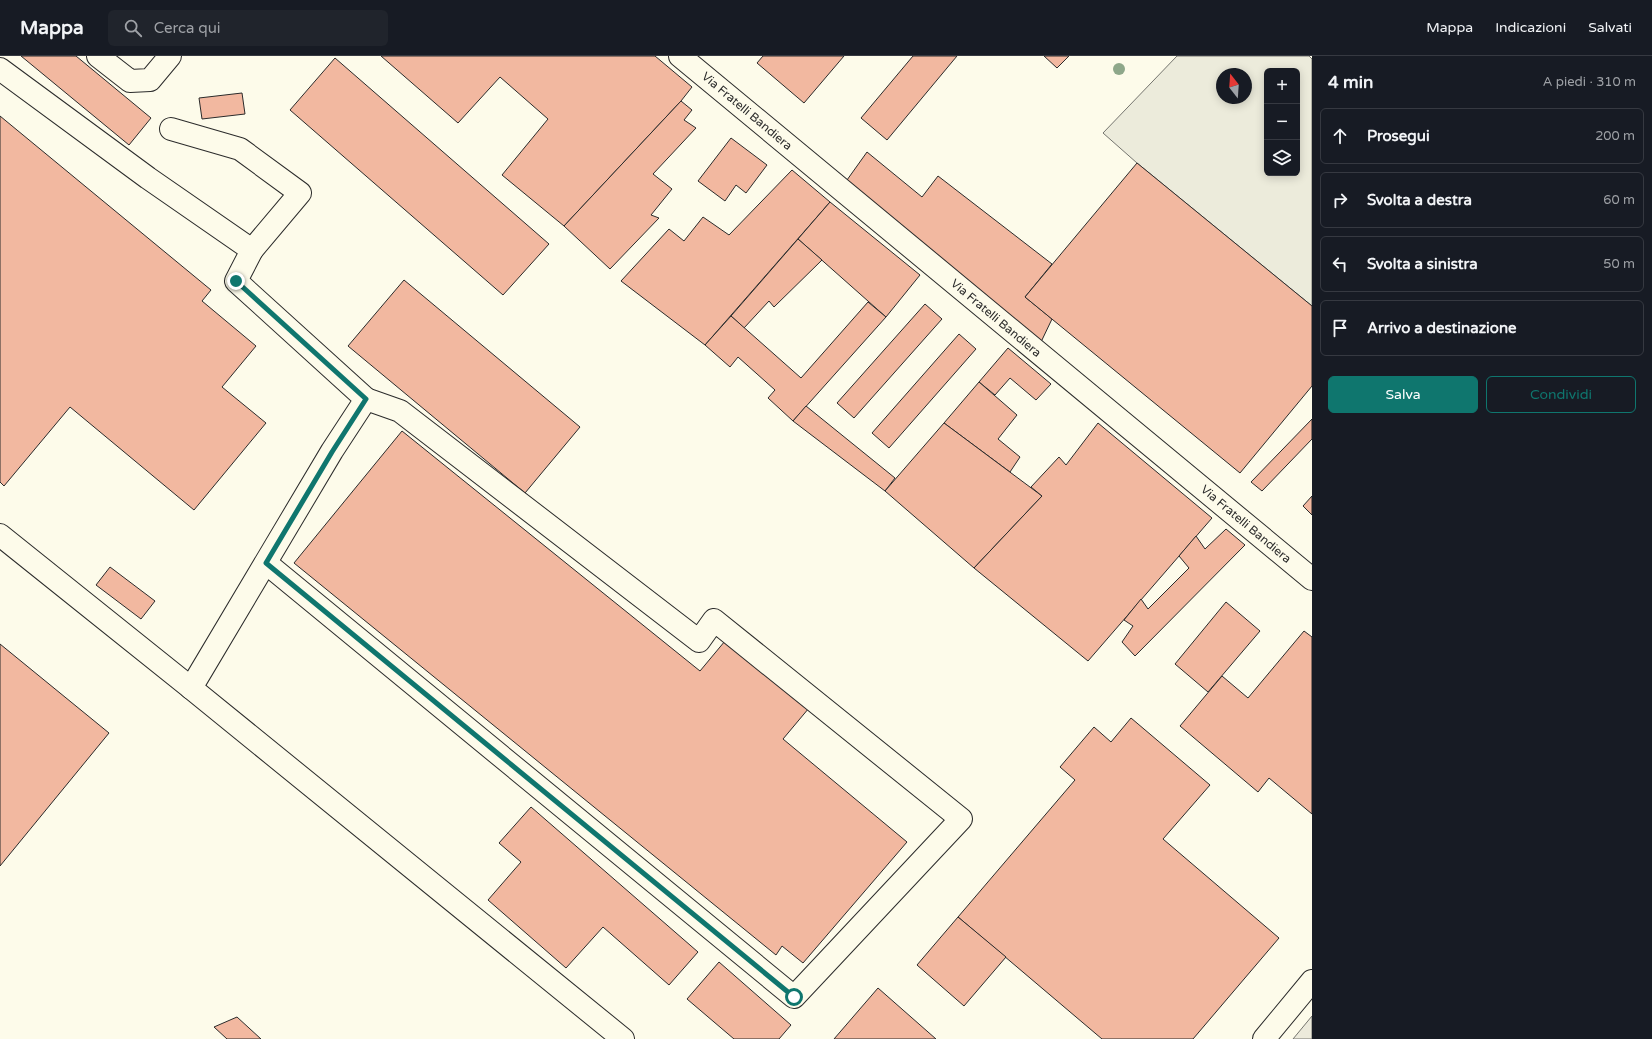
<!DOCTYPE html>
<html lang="it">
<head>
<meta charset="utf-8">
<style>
	body { margin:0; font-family:"Varela Round",sans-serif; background:#20242c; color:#f1f3f6 }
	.controls { position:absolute; right:12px; top:12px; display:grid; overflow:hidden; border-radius:6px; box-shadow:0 2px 10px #0003 }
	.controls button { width:36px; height:36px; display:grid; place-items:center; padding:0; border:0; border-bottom:1px solid #363941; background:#171b24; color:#f1f3f6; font:20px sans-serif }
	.compass { position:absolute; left:1216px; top:12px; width:36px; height:36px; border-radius:50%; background:#171b24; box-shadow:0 2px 10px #0003; rotate:343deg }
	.stop { position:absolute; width:12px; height:12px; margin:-9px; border:3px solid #0f766e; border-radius:50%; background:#fff }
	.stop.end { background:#0f766e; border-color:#fff; box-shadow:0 1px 4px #0008 }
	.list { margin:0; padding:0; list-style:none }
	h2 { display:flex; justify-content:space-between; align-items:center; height:52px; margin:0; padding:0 16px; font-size:17px }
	h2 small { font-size:13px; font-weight:400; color:#9ea1a6 }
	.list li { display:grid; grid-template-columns:26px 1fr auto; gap:12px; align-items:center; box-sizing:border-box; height:56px; margin:0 8px 8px; padding:0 8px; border:1px solid #363941; border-radius:6px }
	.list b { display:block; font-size:15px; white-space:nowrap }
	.list em { font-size:13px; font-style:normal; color:#9ea1a6 }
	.actions { display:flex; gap:8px; padding:12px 16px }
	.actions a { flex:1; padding:9px 0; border:1px solid #0f766e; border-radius:6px; text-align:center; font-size:14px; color:#0f766e }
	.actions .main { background:#0f766e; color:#fff }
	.icon { flex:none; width:22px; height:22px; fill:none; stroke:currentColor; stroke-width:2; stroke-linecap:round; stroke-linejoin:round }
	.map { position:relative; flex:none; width:1312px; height:983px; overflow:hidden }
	header { display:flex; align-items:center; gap:24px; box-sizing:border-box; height:56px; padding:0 20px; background:#171b24; border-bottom:1px solid #363941 }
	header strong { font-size:19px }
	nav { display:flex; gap:22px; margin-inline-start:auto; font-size:14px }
	.search { width:280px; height:36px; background:#20242c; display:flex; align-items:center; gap:10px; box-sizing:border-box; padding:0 14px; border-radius:6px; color:#9ea1a6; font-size:15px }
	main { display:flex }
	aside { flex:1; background:#171b24 }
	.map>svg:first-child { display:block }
	.green { fill:#ecebdb; stroke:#74746e; fill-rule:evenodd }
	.parking { fill:#eceadb; stroke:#74746e }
	.building { fill:#f2b8a0; stroke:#2b2b2b }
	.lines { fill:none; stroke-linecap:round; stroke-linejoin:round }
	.minor-casing { stroke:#2b2b2b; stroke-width:24 }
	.minor { stroke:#fdfbea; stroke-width:22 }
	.tree { fill:#8ea78a }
	.route { stroke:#0f766e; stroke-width:5 }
	.labels { text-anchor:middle; stroke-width:3; stroke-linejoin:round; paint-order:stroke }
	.street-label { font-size:12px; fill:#2b2b2b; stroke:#fdfbea }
</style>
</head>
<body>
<header>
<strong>Mappa</strong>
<div class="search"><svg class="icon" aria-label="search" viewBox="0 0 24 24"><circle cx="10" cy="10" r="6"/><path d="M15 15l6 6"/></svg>Cerca qui</div>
<nav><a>Mappa</a><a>Indicazioni</a><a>Salvati</a></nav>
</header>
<main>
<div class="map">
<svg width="1312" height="983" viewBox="0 0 1312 983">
	<rect width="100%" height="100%" fill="#fdfbea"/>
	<path class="green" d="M1177 0H1309L1312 3V250L1137 107 1103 77ZM1267 15H1297V117H1267ZM1222 18H1246V42H1222Z"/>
	<polygon class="parking" points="1312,960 1312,983 1293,983"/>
	<g class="building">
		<polygon points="21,0 76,0 151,62 129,89"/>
		<polygon points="381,0 655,0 692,31 681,45 564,170 502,119 548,63 500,21 458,67"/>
		<polygon points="763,0 844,0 804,47 757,7"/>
		<polygon points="913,0 957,0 887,84 861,62"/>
		<polygon points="1044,0 1069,0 1057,12"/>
		<polygon points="335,2 549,188 503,239 290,54"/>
		<polygon points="242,37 245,58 202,63 199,42"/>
		<polygon points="681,45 692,54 684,64 696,72 653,118 672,133 651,159 659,162 610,213 564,170"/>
		<polygon points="0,60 211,234 202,245 256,290 222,331 266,367 194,454 70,351 4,430 0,426"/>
		<polygon points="731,82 767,109 746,137 736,129 725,145 698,125"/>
		<polygon points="867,96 922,141 938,120 1052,208 1025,241 1052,263 1041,286 847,124"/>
		<polygon points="1137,107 1312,250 1312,330 1240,417 1025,241"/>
		<polygon points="792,114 830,146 705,289 621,225 669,173 684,185 703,161 729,179"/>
		<polygon points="830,146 920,219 886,261 798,183"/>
		<polygon points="798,183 822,204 774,251 769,245 744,272 731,260"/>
		<polygon points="404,224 580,371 525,437 348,290"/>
		<polygon points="868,246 886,261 793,365 768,342 775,334 738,301 730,311 705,289 731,260 801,322"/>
		<polygon points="925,248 942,263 854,362 837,347"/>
		<polygon points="959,278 976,293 889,392 872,377"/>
		<polygon points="1008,292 1051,328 1036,344 1010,322 995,339 979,326"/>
		<polygon points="979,326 1017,359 998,383 1020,401 1010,416 944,367"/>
		<polygon points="806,350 895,422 885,435 793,365"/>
		<polygon points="1312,363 1312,383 1262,435 1251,426"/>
		<polygon points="944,367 1042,440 974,512 885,435"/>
		<polygon points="1098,367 1212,462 1088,605 974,512 1042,440 1031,431 1059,401 1066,409"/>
		<polygon points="402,375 700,615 725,585 809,652 783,683 907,786 803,907 782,890 776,899 294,507"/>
		<polygon points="1312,440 1312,459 1303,450"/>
		<polygon points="1226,473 1245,489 1135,600 1122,586 1133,570 1124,564 1141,543 1148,553 1189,512 1179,500 1196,480 1205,493"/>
		<polygon points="110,511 155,545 141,563 96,529"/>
		<polygon points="1226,546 1260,575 1208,636 1175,608"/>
		<polygon points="1304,575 1312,581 1312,758 1269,722 1258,736 1180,670 1222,620 1248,642"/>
		<polygon points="0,588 109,677 0,810"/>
		<polygon points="1131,662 1210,729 1163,783 1279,882 1193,983 1102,983 958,861 1075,724 1060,711 1094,671 1111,686"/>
		<polygon points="531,751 698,896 669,929 603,871 566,912 488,844 521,806 499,787"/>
		<polygon points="958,861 1006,901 964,950 917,909"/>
		<polygon points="719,906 791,969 779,983 734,983 687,943"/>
		<polygon points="878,932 936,983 834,983"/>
		<polygon points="237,961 261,983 227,983 214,971"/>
	</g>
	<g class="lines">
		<g class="minor-casing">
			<g id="minor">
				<polyline points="98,0 130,25 150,24 170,0"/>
				<polyline points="680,0 1312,523"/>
				<polyline points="0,13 148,122 252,194 236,225 366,343 332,395 191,632 0,479"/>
				<polyline points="171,73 240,93 300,137 252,194"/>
				<polyline points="266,507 794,941 961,763 714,564 699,585 400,355 366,343"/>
				<polyline points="191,632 623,983"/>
				<polyline points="1264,983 1312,925"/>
			</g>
		</g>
		<use href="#minor" class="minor"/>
	</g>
	<circle class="tree" cx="1119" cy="13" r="6"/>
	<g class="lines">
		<polyline class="route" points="236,225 366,343 332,396 266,507 794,941"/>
	</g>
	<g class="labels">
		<g class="street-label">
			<text transform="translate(747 55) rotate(40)" y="4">Via Fratelli Bandiera</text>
			<text transform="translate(996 262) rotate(40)" y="4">Via Fratelli Bandiera</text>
			<text transform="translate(1246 468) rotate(40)" y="4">Via Fratelli Bandiera</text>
		</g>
	</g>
</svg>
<div class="controls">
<button>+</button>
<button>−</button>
<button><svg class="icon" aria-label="layers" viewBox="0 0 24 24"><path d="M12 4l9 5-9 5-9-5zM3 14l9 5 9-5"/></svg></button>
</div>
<svg class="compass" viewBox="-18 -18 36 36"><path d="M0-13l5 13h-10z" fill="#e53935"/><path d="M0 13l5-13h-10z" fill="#9ea1a6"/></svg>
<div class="stop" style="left:794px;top:941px"></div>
<div class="stop end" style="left:236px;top:225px"></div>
</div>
<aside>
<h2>4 min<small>A piedi · 310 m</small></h2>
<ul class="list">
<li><svg class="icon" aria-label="ahead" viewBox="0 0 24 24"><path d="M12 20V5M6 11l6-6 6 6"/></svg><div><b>Prosegui</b></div><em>200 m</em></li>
<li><svg class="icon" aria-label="right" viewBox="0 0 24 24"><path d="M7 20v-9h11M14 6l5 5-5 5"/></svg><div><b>Svolta a destra</b></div><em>60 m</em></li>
<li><svg class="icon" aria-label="left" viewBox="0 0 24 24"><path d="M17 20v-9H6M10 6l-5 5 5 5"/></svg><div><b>Svolta a sinistra</b></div><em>50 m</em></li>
<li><svg class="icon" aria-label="arrive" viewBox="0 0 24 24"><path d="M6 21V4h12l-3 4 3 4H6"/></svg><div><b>Arrivo a destinazione</b></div></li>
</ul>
<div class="actions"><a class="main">Salva</a><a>Condividi</a></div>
</aside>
</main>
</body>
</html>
